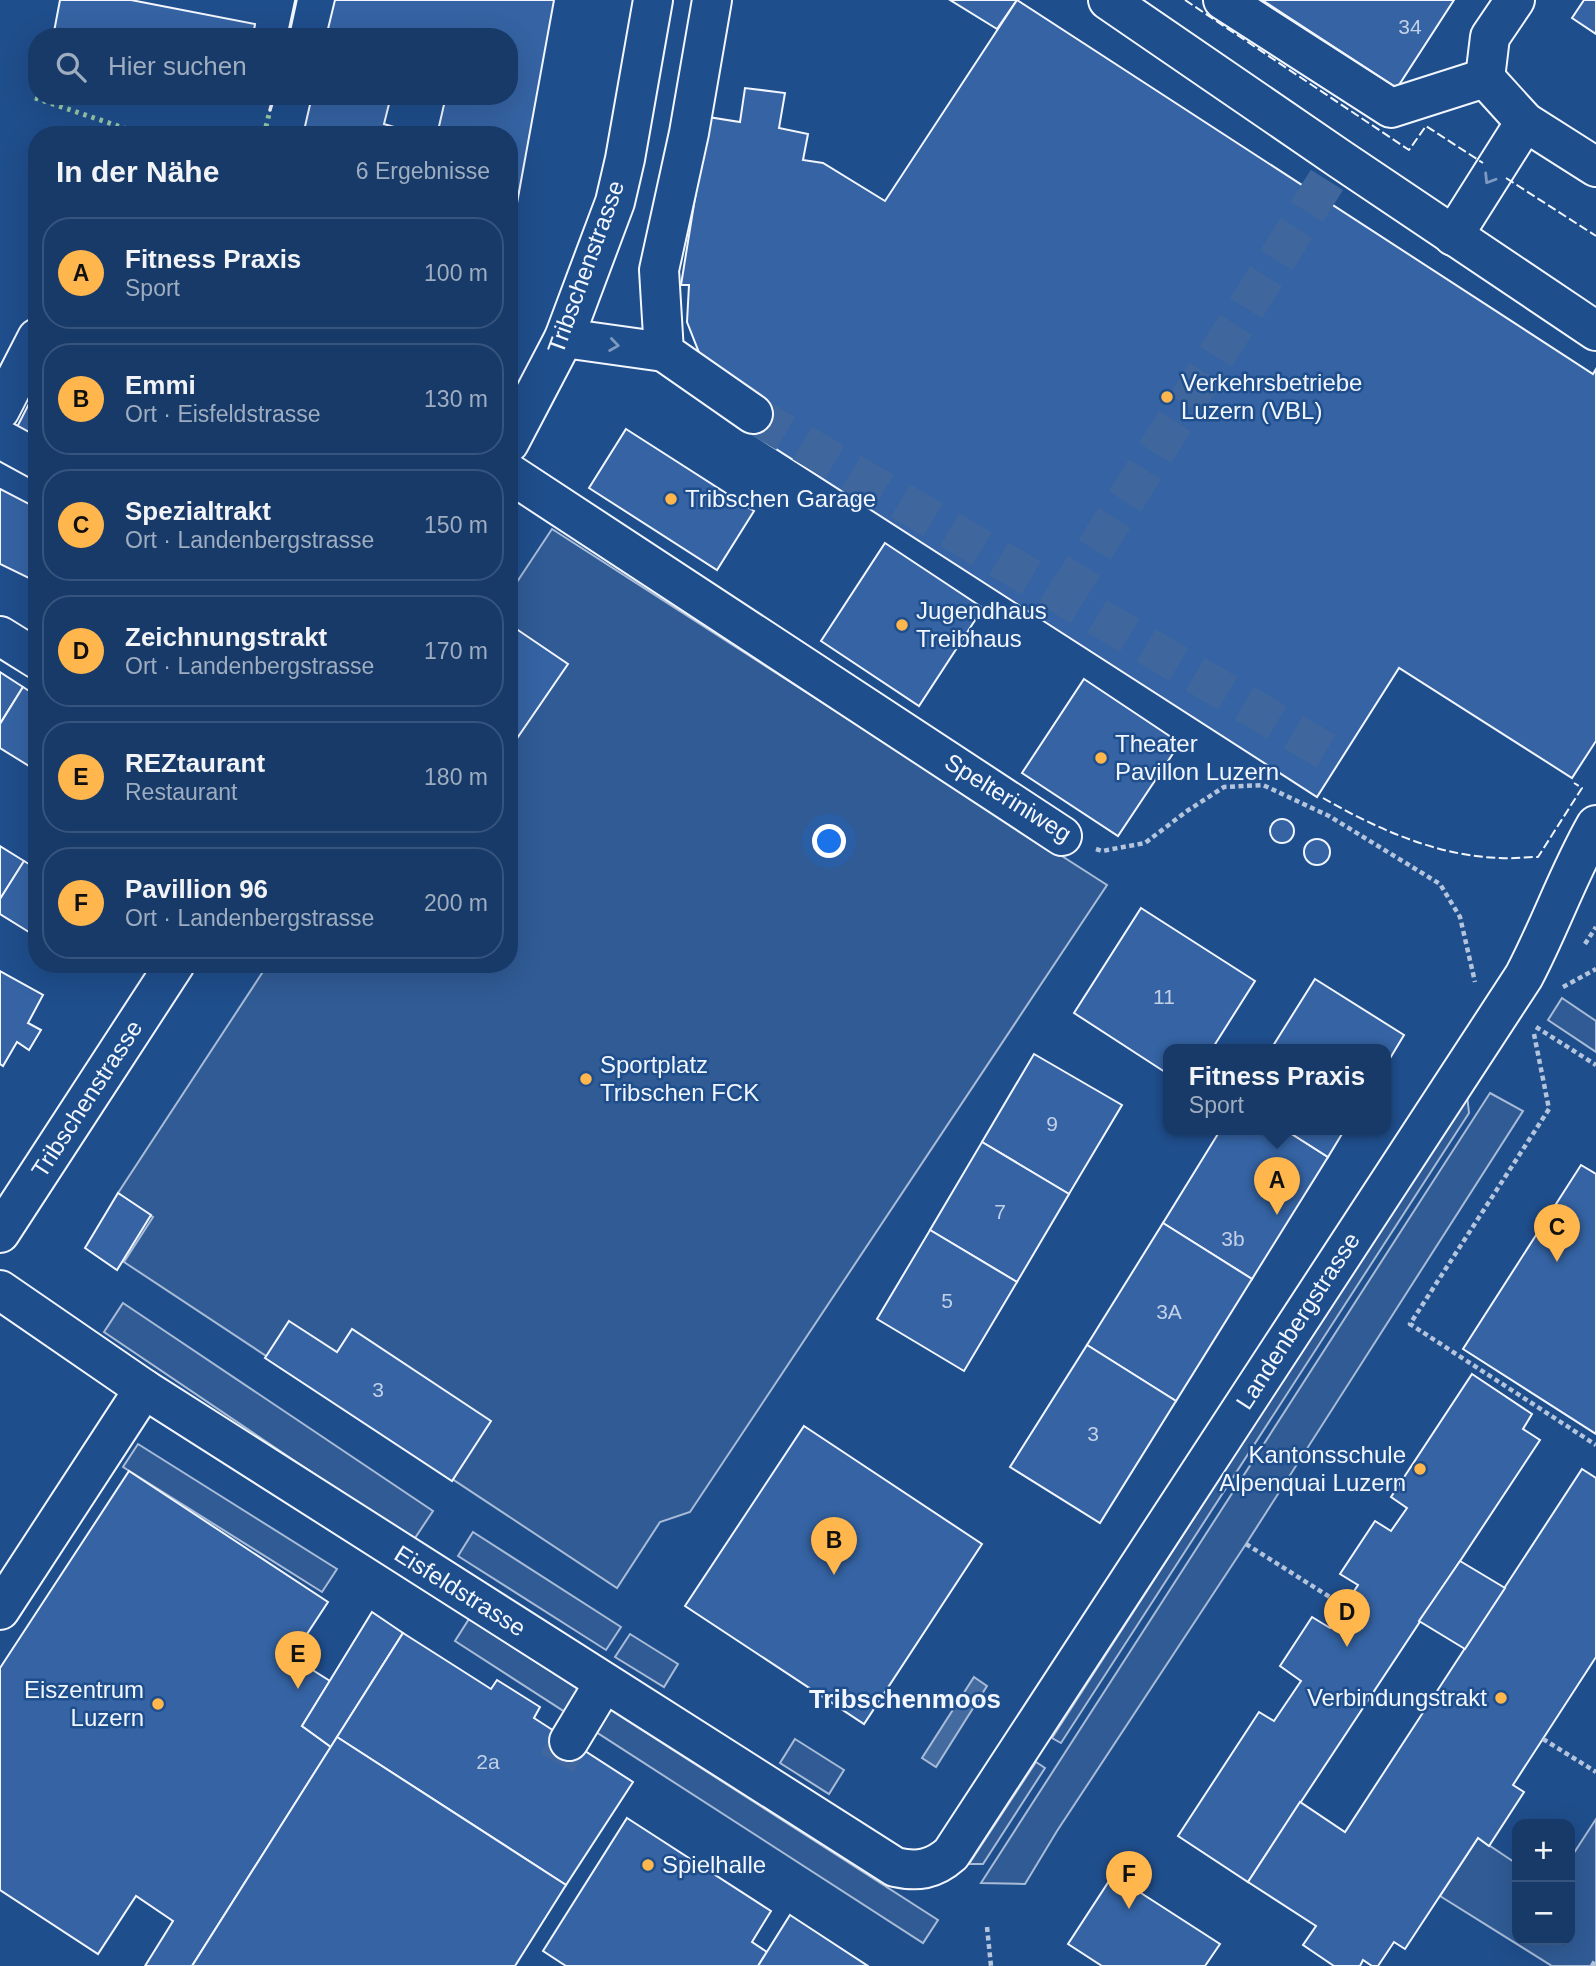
<!DOCTYPE html>
<html lang="de">
<head>
<meta charset="utf-8">
<style>
	body { margin:0; font-family:Arial,sans-serif; background:#244571; color:#f1f3f6 }
	.controls { position:absolute; right:21px; bottom:21px; display:grid; overflow:hidden; border-radius:14px; box-shadow:0 7px 28px #0002 }
	.controls button { width:63px; height:63px; display:grid; place-items:center; padding:0; border:0; border-bottom:2px solid #36547d; background:#173a69; color:#f1f3f6; font:35px sans-serif }
	.you { position:absolute; left:830px; top:842px; width:24px; height:24px; margin:-18px; border:5px solid #fff; border-radius:50%; background:#1a73e8; box-shadow:0 0 0 10px #1a73e833 }
	.badge { display:grid; place-items:center; width:46px; height:46px; border-radius:50%; background:#ffb74d; color:#111; font-size:23px; font-weight:700 }
	.pin { position:absolute; translate:-50% -58px; filter:drop-shadow(0 2px 4px #0008) }
	.pin::after { content:''; position:absolute; top:37px; width:24px; height:21px; background:inherit; clip-path:polygon(0 0,100% 0,50% 100%) }
	.popup { position:absolute; left:1163px; top:1044px; width:228px; height:91px; box-sizing:border-box; display:grid; place-content:center; border-radius:14px; background:#173a69; filter:drop-shadow(0 2px 5px #0005); font-size:23px; white-space:nowrap; color:#9eadc0 }
	.popup b { font-size:26px; color:#f1f3f6 }
	.popup::after { content:''; position:absolute; left:50%; top:100%; margin-left:-14px; border:14px solid transparent; border-top-color:#173a69 }
	.list { margin:0; padding:0; list-style:none }
	h2 { display:flex; justify-content:space-between; align-items:center; height:91px; margin:0; padding:0 28px; font-size:30px }
	h2 small { font-size:23px; font-weight:400; color:#9eadc0 }
	.list li { display:grid; grid-template-columns:46px 1fr auto; gap:21px; align-items:center; box-sizing:border-box; height:112px; margin:0 14px 14px; padding:0 14px; border:2px solid #36547d; border-radius:28px }
	.list b { display:block; font-size:26px; white-space:nowrap }
	.list p { margin:0; font-size:23px; white-space:nowrap; color:#9eadc0 }
	.list em { font-size:23px; font-style:normal; color:#9eadc0 }
	.icon { flex:none; width:38px; height:38px; fill:none; stroke:currentColor; stroke-width:2; stroke-linecap:round; stroke-linejoin:round }
	.map { position:relative; flex:none; width:1596px; height:1966px; overflow:hidden }
	.search { position:absolute; background:#173a69; box-shadow:0 7px 28px #0002; left:28px; top:28px; width:490px; height:77px; display:flex; align-items:center; gap:18px; box-sizing:border-box; padding:0 24px; border-radius:28px; color:#9eadc0; font-size:26px }
	.panel { position:absolute; background:#173a69; box-shadow:0 7px 28px #0002; left:28px; top:126px; width:490px; height:847px; border-radius:28px }
	.map>svg:first-child { display:block }
	.built { fill:#305b95; stroke:#a8bbd7; stroke-width:2 }
	.water { fill:#446ba0; stroke:#a8bbd7; stroke-width:2 }
	.building { fill:#3563a3; stroke:#f2f6ff; stroke-width:2 }
	.lines { fill:none; stroke-linecap:round; stroke-linejoin:round }
	.minor-tunnel { stroke:#3f679d; stroke-width:38; stroke-dasharray:38 19; stroke-linecap:butt }
	.minor-casing { stroke:#f2f6ff; stroke-width:42 }
	.path { stroke:#b3c4dc; stroke-width:4.5; stroke-dasharray:5 3.5; stroke-linecap:butt }
	.minor { stroke:#1f4e8c; stroke-width:38 }
	.hedge { stroke:#97c8a6; stroke-width:5; stroke-dasharray:3.5 5; stroke-linecap:butt }
	.fence { stroke:#f2f6ff; stroke-width:2; stroke-dasharray:9 3.5; stroke-linecap:butt }
	.wall { stroke:#f2f6ff; stroke-width:3.5 }
	.oneway { stroke:#7e9ac0 }
	.poi-dot { fill:#ffb74d; stroke:#1f4e8c; stroke-width:2.5 }
	.labels { text-anchor:middle; stroke-width:5; stroke-linejoin:round; paint-order:stroke }
	.number-label { font-size:21px; fill:#c3d1e8 }
	.street-label { font-size:24px; fill:#f2f6ff; stroke:#1f4e8c }
	.poi-label { font-size:24px; fill:#f2f6ff; stroke:#1f4e8c; text-anchor:start }
	.neighbourhood-label { font-size:26px; font-weight:bold; fill:#f2f6ff; stroke:#1f4e8c }
</style>
</head>
<body>
<div class="map">
<svg width="1596" height="1966" viewBox="0 0 1596 1966">
	<rect width="100%" height="100%" fill="#1f4e8c"/>
	<g class="built">
		<polygon points="552,529 1107,885 690,1512 660,1522 617,1588 124,1262 153,1217 118,1193 268,964 509,964 509,594"/>
		<polygon points="1562,998 1596,1021 1596,1052 1548,1020"/>
		<polygon points="1490,1093 1523,1111 1246,1544 1057,1831 1025,1884 981,1883"/>
		<polygon points="1467,1095 1469,1113 1061,1743 1052,1738"/>
		<polygon points="123,1303 433,1511 413,1541 104,1332"/>
		<polygon points="138,1444 337,1569 322,1592 123,1467"/>
		<polygon points="473,1532 621,1627 606,1650 458,1556"/>
		<polygon points="469,1619 938,1920 923,1943 455,1641"/>
		<polygon points="630,1634 678,1664 664,1687 615,1657"/>
		<polygon points="795,1739 844,1770 829,1794 780,1763"/>
		<polygon points="1036,1762 1045,1768 983,1864 969,1864"/>
		<polygon points="1596,1819 1596,1966 1552,1966 1440,1896 1478,1838 1517,1864 1517,1940 1570,1940 1570,1859"/>
	</g>
	<polygon class="water" points="974,1677 987,1686 936,1767 922,1758"/>
	<g class="building">
		<polygon points="60,0 131,0 255,24 253,37 53,37"/>
		<polygon points="335,0 554,0 515,214 509,213 509,135 437,135 446,96 509,96 509,37 326,37"/>
		<polygon points="950,0 1017,0 997,29"/>
		<polygon points="1017,0 1593,374 1596,369 1596,741 1572,778 1399,668 1317,797 745,429 700,355 687,322 689,285 681,285 708,117 740,122 745,88 785,93 779,128 808,134 803,160 823,163 885,201"/>
		<polygon points="1262,0 1454,0 1397,88"/>
		<polygon points="1584,0 1596,0 1596,34 1572,18"/>
		<polygon points="312,96 391,96 384,124 394,127 392,135 303,135"/>
		<polygon points="37,388 37,439 16,429"/>
		<polygon points="626,429 754,511 717,570 589,488"/>
		<polygon points="0,489 37,508 37,582 0,564"/>
		<polygon points="885,543 983,608 919,706 821,641"/>
		<polygon points="509,624 568,664 509,750"/>
		<polygon points="0,672 23,687 0,724"/>
		<polygon points="1084,679 1180,743 1118,836 1022,773"/>
		<polygon points="23,687 37,696 37,771 0,748 0,724"/>
		<circle cx="1282" cy="831" r="12"/>
		<circle cx="1317" cy="852" r="13"/>
		<polygon points="0,846 24,861 0,899"/>
		<polygon points="24,861 37,869 37,937 0,914 0,899"/>
		<polygon points="1141,908 1255,981 1212,1049 1168,1049 1168,1074 1074,1013"/>
		<polygon points="0,971 43,995 28,1023 41,1030 29,1050 17,1042 3,1066 0,1064"/>
		<polygon points="1315,979 1404,1035 1386,1065 1386,1049 1271,1049"/>
		<polygon points="1034,1054 1122,1105 1069,1194 982,1142"/>
		<polygon points="1221,1129 1284,1129 1328,1157 1252,1279 1163,1223"/>
		<polygon points="1284,1129 1345,1129 1328,1157"/>
		<polygon points="982,1142 1069,1194 1017,1282 930,1230"/>
		<polygon points="1581,1165 1596,1174 1596,1434 1463,1349"/>
		<polygon points="118,1193 151,1215 117,1270 85,1248"/>
		<polygon points="1163,1223 1252,1279 1176,1401 1087,1345"/>
		<polygon points="930,1230 1017,1282 964,1371 877,1319"/>
		<polygon points="289,1321 337,1352 352,1329 491,1421 452,1481 265,1358"/>
		<polygon points="1087,1345 1176,1401 1100,1523 1010,1467"/>
		<polygon points="1472,1374 1532,1414 1523,1429 1540,1440 1248,1882 1178,1836 1259,1712 1274,1721 1301,1681 1280,1666 1312,1617 1330,1628 1358,1585 1340,1574 1375,1521 1391,1531 1407,1508 1391,1497"/>
		<polygon points="804,1426 982,1544 864,1724 685,1606"/>
		<polygon points="1582,1469 1596,1478 1596,1657 1513,1785 1524,1792 1489,1846 1478,1838 1405,1949 1394,1942 1378,1966 1372,1966 1363,1960 1360,1966 1334,1966 1303,1945 1316,1926 1248,1882 1300,1802 1345,1832"/>
		<polygon points="129,1471 328,1602 292,1657 330,1681 302,1726 331,1747 192,1966 145,1966 173,1921 136,1896 98,1954 0,1890 0,1668"/>
		<polygon points="1460,1561 1505,1588 1465,1649 1419,1621"/>
		<polygon points="372,1612 403,1633 331,1747 302,1726"/>
		<polygon points="403,1633 491,1689 497,1680 540,1707 534,1718 633,1782 566,1885 337,1737"/>
		<polygon points="337,1737 566,1885 515,1966 192,1966"/>
		<polygon points="627,1818 771,1911 752,1942 767,1952 758,1966 566,1966 543,1951"/>
		<polygon points="1113,1875 1220,1944 1205,1966 1102,1966 1068,1944"/>
		<polygon points="790,1915 868,1966 758,1966"/>
	</g>
	<g class="lines">
		<g class="minor-tunnel">
			<polyline points="753,414 1341,760"/>
			<polyline points="1064,598 1340,159"/>
			<polyline points="557,1763 569,1741"/>
		</g>
		<g class="minor-casing">
			<g id="minor">
				<polyline points="712,0 689,133 659,270 664,352 753,414"/>
				<polyline points="1108,0 1340,159 1596,331"/>
				<polyline points="1223,0 1391,108 1485,78"/>
				<polyline points="1485,78 1525,122 1596,167"/>
				<polyline points="1485,78 1490,37 1515,0"/>
				<polyline points="1453,236 1525,122"/>
				<polyline points="564,338 664,352"/>
				<polyline points="0,410 37,338"/>
				<polyline points="0,439 37,459"/>
				<polyline points="509,443 564,338 615,202 625,159 653,0"/>
				<polyline points="509,473 1062,836"/>
				<polyline points="0,636 37,659"/>
				<polyline points="0,1233 175,964"/>
				<path d="M0 1290 144 1389 895 1867C917 1872 933 1870 951 1854L1524 976C1550 927 1568 874 1596 825"/>
				<polyline points="0,1610 144,1389"/>
				<polyline points="569,1741 604,1683"/>
			</g>
		</g>
		<g class="path">
			<polyline points="1096,849 1102,851 1145,843 1187,811 1224,787 1263,785 1329,816 1440,884 1460,917 1475,982"/>
			<polyline points="1585,944 1596,927"/>
			<polyline points="1563,987 1596,969"/>
			<polyline points="1536,1027 1596,1065"/>
			<polyline points="1534,1034 1549,1109 1410,1324 1596,1445"/>
			<polyline points="1246,1544 1344,1606"/>
			<polyline points="1543,1739 1596,1772"/>
			<polyline points="987,1927 991,1966"/>
			<polyline points="1592,1966 1596,1959"/>
		</g>
		<use href="#minor" class="minor"/>
		<g class="hedge">
			<polyline points="35,98 127,129"/>
			<polyline points="264,135 270,110"/>
		</g>
		<g class="fence">
			<polyline points="1185,0 1409,150 1426,126 1483,163"/>
			<polyline points="127,129 144,135"/>
			<polyline points="1506,178 1596,236"/>
			<path d="M1323 798C1377 829 1437 856 1500 858 1512 859 1525 857 1538 857L1582 788 1574 783"/>
		</g>
		<g class="wall">
			<polyline points="288,37 296,0"/>
			<polyline points="270,110 274,96"/>
		</g>
	</g>
	<defs><path id="oneway-chevron" d="M-2-3.5L2.5 0L-2 3.5" fill="none" stroke-width="1.6" stroke-linecap="round" stroke-linejoin="round" transform="scale(1.75)"/></defs>
	<g class="oneway">
		<use href="#oneway-chevron" transform="translate(1489 179) rotate(122)"/>
		<use href="#oneway-chevron" transform="translate(614 345) rotate(8)"/>
	</g>
	<g class="poi-dot">
		<circle cx="1167" cy="397" r="7"/>
		<circle cx="671" cy="499" r="7"/>
		<circle cx="902" cy="625" r="7"/>
		<circle cx="1101" cy="758" r="7"/>
		<circle cx="586" cy="1079" r="7"/>
		<circle cx="1420" cy="1469" r="7"/>
		<circle cx="1501" cy="1698" r="7"/>
		<circle cx="158" cy="1704" r="7"/>
		<circle cx="648" cy="1865" r="7"/>
	</g>
	<g class="labels">
		<g class="number-label">
			<text x="1410" y="34">34</text>
			<text x="1164" y="1004">11</text>
			<text x="1052" y="1131">9</text>
			<text x="1000" y="1219">7</text>
			<text x="1233" y="1246">3b</text>
			<text x="947" y="1308">5</text>
			<text x="1169" y="1319">3A</text>
			<text x="378" y="1397">3</text>
			<text x="1093" y="1441">3</text>
			<text x="488" y="1769">2a</text>
		</g>
		<g class="street-label">
			<text transform="translate(586 267) rotate(-70)" y="8">Tribschenstrasse</text>
			<text transform="translate(1008 798) rotate(32)" y="8">Spelteriniweg</text>
			<text transform="translate(87 1099) rotate(-57)" y="8">Tribschenstrasse</text>
			<text transform="translate(1298 1321) rotate(-57)" y="8">Landenbergstrasse</text>
			<text transform="translate(460 1591) rotate(32)" y="8">Eisfeldstrasse</text>
		</g>
		<g class="poi-label">
			<text x="1181" y="391">Verkehrsbetriebe<tspan x="1181" dy="28">Luzern (VBL)</tspan></text>
			<text x="685" y="507">Tribschen Garage</text>
			<text x="916" y="619">Jugendhaus<tspan x="916" dy="28">Treibhaus</tspan></text>
			<text x="1115" y="752">Theater<tspan x="1115" dy="28">Pavillon Luzern</tspan></text>
			<text x="600" y="1073">Sportplatz<tspan x="600" dy="28">Tribschen FCK</tspan></text>
			<text x="1406" y="1463" text-anchor="end">Kantonsschule<tspan x="1406" dy="28">Alpenquai Luzern</tspan></text>
			<text x="144" y="1698" text-anchor="end">Eiszentrum<tspan x="144" dy="28">Luzern</tspan></text>
			<text x="1487" y="1706" text-anchor="end">Verbindungstrakt</text>
			<text x="662" y="1873">Spielhalle</text>
		</g>
		<g class="neighbourhood-label">
			<text x="905" y="1708">Tribschenmoos</text>
		</g>
	</g>
</svg>
<div class="controls">
<button>+</button>
<button>−</button>
</div>
<div class="you"></div>
<div class="pin badge" style="left:1277px;top:1215px">A</div>
<div class="popup"><b>Fitness Praxis</b>Sport</div>
<div class="pin badge" style="left:834px;top:1575px">B</div>
<div class="pin badge" style="left:1557px;top:1262px">C</div>
<div class="pin badge" style="left:1347px;top:1647px">D</div>
<div class="pin badge" style="left:298px;top:1689px">E</div>
<div class="pin badge" style="left:1129px;top:1909px">F</div>
<div class="search"><svg class="icon" aria-label="search" viewBox="0 0 24 24"><circle cx="10" cy="10" r="6"/><path d="M15 15l6 6"/></svg>Hier suchen</div>
<section class="panel">
<h2>In der Nähe<small>6 Ergebnisse</small></h2>
<ul class="list">
<li><span class="badge">A</span><div><b>Fitness Praxis</b><p>Sport</p></div><em>100 m</em></li>
<li><span class="badge">B</span><div><b>Emmi</b><p>Ort · Eisfeldstrasse</p></div><em>130 m</em></li>
<li><span class="badge">C</span><div><b>Spezialtrakt</b><p>Ort · Landenbergstrasse</p></div><em>150 m</em></li>
<li><span class="badge">D</span><div><b>Zeichnungstrakt</b><p>Ort · Landenbergstrasse</p></div><em>170 m</em></li>
<li><span class="badge">E</span><div><b>REZtaurant</b><p>Restaurant</p></div><em>180 m</em></li>
<li><span class="badge">F</span><div><b>Pavillion 96</b><p>Ort · Landenbergstrasse</p></div><em>200 m</em></li>
</ul>
</section>
</div>
</body>
</html>
